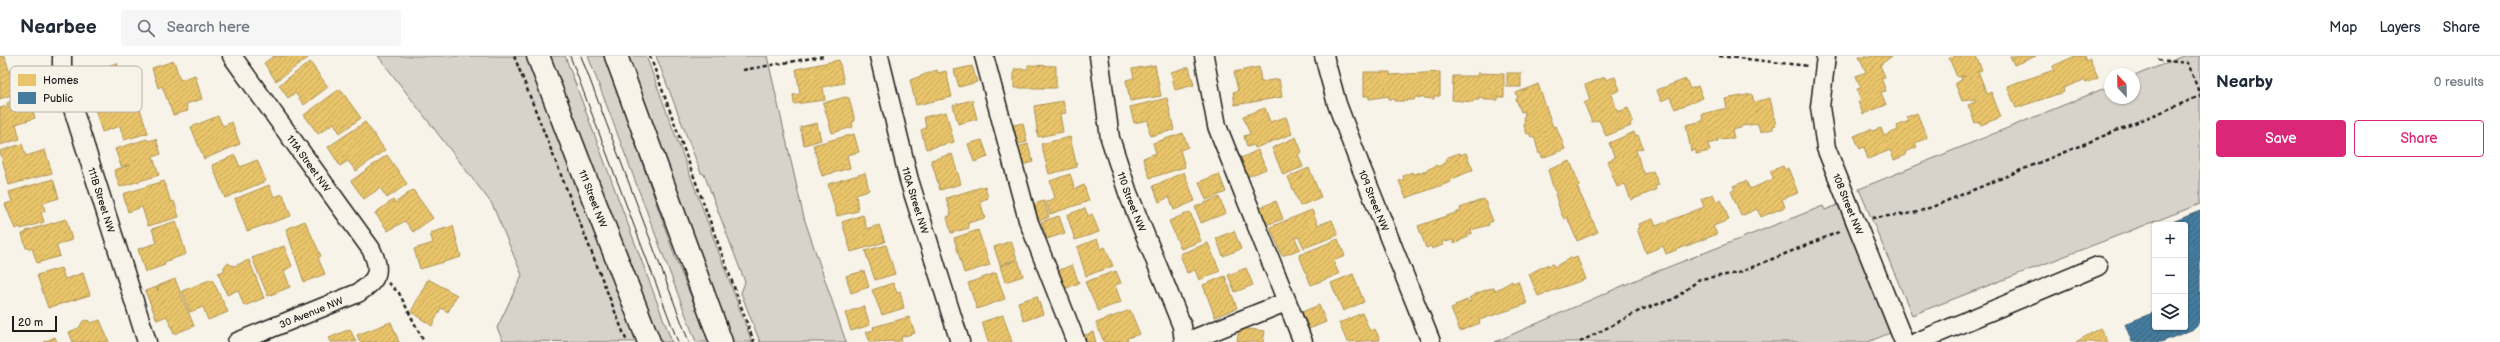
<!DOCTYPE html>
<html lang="en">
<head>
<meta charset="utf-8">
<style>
	body { margin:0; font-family:"Balsamiq Sans",sans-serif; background:#f6f6f7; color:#1f2937 }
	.controls { position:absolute; right:12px; bottom:12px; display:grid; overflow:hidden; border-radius:4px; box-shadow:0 1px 3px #0004 }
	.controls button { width:36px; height:36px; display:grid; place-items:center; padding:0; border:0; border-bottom:1px solid #e0e1e3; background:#fff; color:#1f2937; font:20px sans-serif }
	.compass { position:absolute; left:2104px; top:12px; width:36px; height:36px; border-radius:50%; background:#fff; box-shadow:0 1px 3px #0004; rotate:338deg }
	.scale { position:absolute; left:12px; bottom:10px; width:45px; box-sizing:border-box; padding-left:4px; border:2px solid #1c1c1c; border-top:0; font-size:11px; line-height:14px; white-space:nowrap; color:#1c1c1c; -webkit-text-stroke:3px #f7f3e8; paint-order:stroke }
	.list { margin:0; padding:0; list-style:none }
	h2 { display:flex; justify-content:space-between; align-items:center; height:52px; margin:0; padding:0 16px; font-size:17px }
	h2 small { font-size:13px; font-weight:400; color:#747a83 }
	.actions { display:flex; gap:8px; padding:12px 16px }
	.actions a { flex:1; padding:9px 0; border:1px solid #db2777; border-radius:4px; text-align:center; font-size:14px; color:#db2777 }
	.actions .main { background:#db2777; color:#fff }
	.icon { flex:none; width:22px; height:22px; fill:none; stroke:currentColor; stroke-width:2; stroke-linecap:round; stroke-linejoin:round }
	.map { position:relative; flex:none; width:2200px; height:286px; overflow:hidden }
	header { display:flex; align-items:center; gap:24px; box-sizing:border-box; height:56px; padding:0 20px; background:#fff; border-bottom:1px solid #e0e1e3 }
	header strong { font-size:19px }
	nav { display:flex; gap:22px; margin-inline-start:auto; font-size:14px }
	.search { width:280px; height:36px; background:#f6f6f7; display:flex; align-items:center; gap:10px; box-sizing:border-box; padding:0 14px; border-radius:4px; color:#747a83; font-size:15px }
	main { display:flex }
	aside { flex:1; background:#fff }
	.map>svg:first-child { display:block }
	.green { fill:#d7d3cb; stroke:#7a7874 }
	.homes { fill:url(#homes-hatch); stroke:#ac9253 }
	.public { fill:url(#public-hatch); stroke:#395e76 }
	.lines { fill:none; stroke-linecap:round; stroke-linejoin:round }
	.minor-casing { stroke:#1c1c1c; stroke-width:21 }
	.major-casing { stroke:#1c1c1c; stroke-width:25 }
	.path { stroke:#1c1c1c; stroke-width:2.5; stroke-dasharray:4 3; stroke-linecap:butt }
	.minor { stroke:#f7f3e8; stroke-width:18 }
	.major { stroke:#f7f3e8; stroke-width:22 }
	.tram { stroke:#1c1c1c; stroke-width:1 }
	.labels { text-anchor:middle; stroke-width:4; stroke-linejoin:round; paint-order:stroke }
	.street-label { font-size:10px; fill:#1c1c1c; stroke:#f7f3e8 }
	.key { fill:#f7f3e8; stroke:#b5b2ab; stroke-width:1 }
	.key-label { font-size:11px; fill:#1c1c1c }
</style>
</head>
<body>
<header>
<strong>Nearbee</strong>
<div class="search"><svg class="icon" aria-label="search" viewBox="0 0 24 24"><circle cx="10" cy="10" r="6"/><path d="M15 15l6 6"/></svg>Search here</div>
<nav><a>Map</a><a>Layers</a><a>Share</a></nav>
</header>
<main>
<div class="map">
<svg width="2200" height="286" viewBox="0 0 2200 286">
	<defs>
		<pattern id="homes-hatch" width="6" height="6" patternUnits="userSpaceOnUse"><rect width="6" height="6" fill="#e9c46a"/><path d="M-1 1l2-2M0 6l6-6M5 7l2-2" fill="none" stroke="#c7a85b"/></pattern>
		<pattern id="public-hatch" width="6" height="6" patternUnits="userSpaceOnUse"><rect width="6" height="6" fill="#457b9d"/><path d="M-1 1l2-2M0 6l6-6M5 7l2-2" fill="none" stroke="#39647f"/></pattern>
	</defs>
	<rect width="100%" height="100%" fill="#f7f3e8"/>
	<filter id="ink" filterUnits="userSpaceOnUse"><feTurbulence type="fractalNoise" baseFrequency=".025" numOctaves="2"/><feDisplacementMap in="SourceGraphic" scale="8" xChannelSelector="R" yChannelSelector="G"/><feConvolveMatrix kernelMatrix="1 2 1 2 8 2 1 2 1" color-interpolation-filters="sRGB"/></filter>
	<g filter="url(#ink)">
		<g class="green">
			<polygon points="378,0 526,0 638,286 503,285 497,272 522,219 492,148"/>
			<polygon points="549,0 565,0 672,286 661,286"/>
			<polygon points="588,0 605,0 678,209 710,286 696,286"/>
			<polygon points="627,0 646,0 752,286 731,286"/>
			<polygon points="656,0 767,0 804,162 846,286 760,286 741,237 745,226 704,118 701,117"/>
			<polygon points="2184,0 2200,0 2200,148 1912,259 1859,133 2110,30 2110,42 2134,42 2134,20"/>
			<polygon points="1838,149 1890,277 1868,286 1495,286 1638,223 1823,150 1825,154"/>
		</g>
		<g class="homes">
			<polygon points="0,0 5,1 16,37 0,43"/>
			<polygon points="274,0 307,0 308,2 276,25 264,7"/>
			<polygon points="1859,0 1892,0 1880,9 1885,21 1881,22 1886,35 1881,36 1886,49 1863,58 1858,46 1861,45 1857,33 1861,32 1856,20 1866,16"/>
			<polygon points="1954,0 1976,0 1982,14 1978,15 1987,38 1991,36 2001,61 1981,69 1980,66 1975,67 1968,49 1975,46 1975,43 1962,45 1955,27 1962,24 1961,21 1965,20 1957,21 1949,2"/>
			<polygon points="2010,0 2036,0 2014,9"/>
			<polygon points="2075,0 2084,0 2086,5 2090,3 2098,22 2086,27 2084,24 2063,32 2064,36 2016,52 2007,30 2054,14 2053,10"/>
			<polygon points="839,4 844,27 823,31 825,44 794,48 793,39 800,38 796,13"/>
			<polygon points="174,5 180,24 195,19 202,43 186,48 188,55 173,59 162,30 158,32 152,12"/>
			<polygon points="310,6 328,31 304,49 295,37 288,42 279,29"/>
			<polygon points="117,7 122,22 132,19 137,35 94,49 87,26 97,23 94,14"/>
			<polygon points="1028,9 1056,10 1056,32 1014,32 1014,13 1028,13"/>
			<polygon points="1155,9 1161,40 1130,45 1126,24 1134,22 1132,13"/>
			<polygon points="972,10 977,26 959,31 954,14"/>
			<polygon points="1189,11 1194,29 1175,34 1171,16"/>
			<polygon points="1259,11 1261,26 1279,23 1282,41 1235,49 1233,36 1238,35 1234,16"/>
			<polygon points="937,14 938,17 946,15 952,41 916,49 910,24"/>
			<polygon points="1364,16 1390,16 1390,19 1440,16 1440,40 1434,40 1434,43 1415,41 1414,44 1408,44 1408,45 1395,45 1395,43 1389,43 1389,40 1369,43 1369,40 1364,40"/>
			<polygon points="1478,17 1504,18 1504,41 1498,41 1498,44 1484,44 1484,42 1479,41 1479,44 1473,44 1473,46 1452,44 1453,20 1478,20"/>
			<rect x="1507" y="17" width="14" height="14"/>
			<polygon points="1605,21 1606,24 1615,21 1620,34 1611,38 1618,56 1628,52 1633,65 1630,67 1631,70 1606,80 1599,64 1592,66 1584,47 1590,44 1585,29"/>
			<polygon points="1686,23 1690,33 1698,30 1703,42 1675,53 1670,41 1661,45 1657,34"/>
			<polygon points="1538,28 1553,71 1556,70 1565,93 1542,102 1541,97 1539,98 1534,80 1531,81 1529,77 1527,78 1523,67 1525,66 1523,61 1525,60 1524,55 1521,56 1516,43 1518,42 1516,37"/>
			<polygon points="340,33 361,62 340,77 334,67 318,78 304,59"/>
			<polygon points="1752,38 1754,46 1770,42 1776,69 1773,70 1773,73 1760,76 1758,68 1741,70 1741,72 1732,74 1734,82 1717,83 1718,85 1708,88 1710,95 1696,98 1696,94 1691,95 1686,69 1703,65 1702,58 1727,52 1725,43"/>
			<polygon points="28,40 35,62 16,68 20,83 0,89 0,52 8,50 7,47"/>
			<polygon points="845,41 849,42 855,65 852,66 853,71 832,77 823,47"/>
			<polygon points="1167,42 1174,74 1150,80 1148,64 1134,67 1130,51"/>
			<polygon points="137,44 148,77 124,84 120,70 102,76 95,53 114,47 116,51"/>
			<polygon points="972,44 977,63 958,68 953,49"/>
			<polygon points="1063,45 1066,57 1060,58 1063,76 1038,81 1034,50"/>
			<polygon points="1265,52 1270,66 1286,61 1292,78 1255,92 1254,89 1247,91 1244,80 1250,78 1243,60"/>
			<polygon points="946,56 954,86 926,93 921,74 926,72 924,61"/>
			<polygon points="1917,57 1927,82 1915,87 1917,91 1905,96 1906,99 1894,104 1890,94 1868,103 1864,91 1860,93 1854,80 1871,73 1872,75 1881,72 1884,80 1898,74 1897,70 1909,65 1907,61"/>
			<polygon points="218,60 223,70 232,66 240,88 204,103 191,71"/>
			<polygon points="365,66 385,94 356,115 348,105 340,110 328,91"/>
			<polygon points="817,67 821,84 804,89 800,71"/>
			<polygon points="1023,67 1027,86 1010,90 1005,71"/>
			<polygon points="1634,76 1635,80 1638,79 1643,92 1636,94 1641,111 1645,118 1653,115 1659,129 1655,130 1656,134 1631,144 1625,128 1617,131 1607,105 1615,102 1609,87"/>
			<polygon points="1183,77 1188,91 1180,94 1185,111 1150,122 1143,102 1156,97 1153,87"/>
			<polygon points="854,78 859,96 847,99 850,112 822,120 813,89"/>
			<polygon points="1070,81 1077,111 1049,118 1041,88"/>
			<polygon points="1296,81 1302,96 1298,98 1303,111 1283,119 1272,92"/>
			<polygon points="147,83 148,85 156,83 161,98 153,101 159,119 120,131 114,114 130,109 121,110 115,93"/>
			<polygon points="982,84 988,101 974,106 968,88"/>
			<polygon points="22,88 26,100 45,94 52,117 9,129 0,95"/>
			<polygon points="1028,88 1033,106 1015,111 1010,93"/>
			<polygon points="1258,94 1266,113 1247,121 1239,103"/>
			<polygon points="1459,97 1460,99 1466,97 1473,114 1450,124 1451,126 1406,142 1399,125 1404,123 1403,120 1412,116 1414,119 1419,116 1419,118 1437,109 1438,111 1447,105 1446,102"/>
			<polygon points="952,98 961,128 940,134 931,104"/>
			<polygon points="235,99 240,111 257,104 266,125 225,142 212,109"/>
			<polygon points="387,99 407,128 387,142 380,132 364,143 351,125"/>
			<polygon points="1570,105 1580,130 1577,131 1598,176 1577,185 1567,161 1564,163 1561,157 1555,138 1557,137 1554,134 1548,114"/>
			<polygon points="1783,110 1785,114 1788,112 1798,137 1782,143 1785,151 1761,161 1757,153 1741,160 1731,135 1735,134 1733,130 1746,125 1750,133 1774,123 1770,115"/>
			<polygon points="1309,112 1321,141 1300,150 1288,121"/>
			<polygon points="1184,116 1195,145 1174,154 1169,141 1159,146 1153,130"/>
			<polygon points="865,117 869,134 856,138 858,155 837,160 828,128"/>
			<polygon points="1070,118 1075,133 1084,129 1089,145 1050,158 1046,146 1055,142 1050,125"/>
			<polygon points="1219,118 1226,136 1206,144 1199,126"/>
			<polygon points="53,123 59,142 43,147 45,155 41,156 44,166 21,173 20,171 15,173 5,148 12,146 9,136"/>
			<polygon points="164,125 171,146 174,145 179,161 148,170 142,151 128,156 123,138"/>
			<polygon points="269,129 274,141 283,138 291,160 247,175 235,143"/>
			<polygon points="985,130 988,142 980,145 985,162 968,167 969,172 951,177 947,161 951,159 946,142"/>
			<polygon points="413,134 433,162 413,176 405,165 388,175 375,157 393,144 395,147"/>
			<polygon points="1713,138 1716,145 1721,143 1729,164 1713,170 1717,178 1666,198 1663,190 1646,197 1637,173 1640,172 1639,168 1653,163 1656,170 1704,151 1701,143"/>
			<polygon points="1219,141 1226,157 1201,167 1195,151"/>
			<polygon points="1484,143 1493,165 1488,167 1489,169 1471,174 1472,177 1467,179 1468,181 1454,187 1453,184 1446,186 1446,184 1442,186 1443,189 1432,193 1431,190 1426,192 1418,170 1461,155 1460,152"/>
			<polygon points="1044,145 1049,161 1032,167 1027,150"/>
			<polygon points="1276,145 1283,163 1266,169 1259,152"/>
			<polygon points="1085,152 1088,160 1092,158 1099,176 1075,184 1067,159"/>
			<polygon points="1312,154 1318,169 1332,164 1338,179 1304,192 1299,181 1295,182 1300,193 1282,200 1270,171"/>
			<polygon points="1190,156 1201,185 1181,193 1169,165"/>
			<polygon points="863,159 867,173 879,169 885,186 851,196 842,166"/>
			<polygon points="1059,160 1065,177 1047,183 1041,166"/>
			<polygon points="66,163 72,184 56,189 60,200 37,207 32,192 26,192 22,178 26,177 26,175"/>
			<polygon points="176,165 186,198 164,206 165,209 145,216 138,193 157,187 152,173"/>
			<polygon points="305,165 321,200 318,202 325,218 304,226 286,173"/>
			<polygon points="453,170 461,201 420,213 414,193 433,187 430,177"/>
			<polygon points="978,174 990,209 964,217 954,182"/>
			<polygon points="1234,175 1241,193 1223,200 1216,182"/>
			<polygon points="1097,183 1101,193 1105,191 1113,210 1086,220 1077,191"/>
			<polygon points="1338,183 1345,200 1333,205 1339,218 1311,229 1299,199"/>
			<polygon points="1011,185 1017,203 1000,209 994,191"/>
			<polygon points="1208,187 1220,215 1199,224 1195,214 1187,217 1180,198"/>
			<polygon points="886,189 895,218 875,224 865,195"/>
			<polygon points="284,190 292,210 284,215 290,231 268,240 252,202"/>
			<polygon points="1572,201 1572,203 1577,201 1586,223 1538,240 1529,218 1548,208 1548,210 1553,208 1554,211"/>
			<polygon points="249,204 264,242 244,250 238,234 227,239 218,217 224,215 224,211 227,207 234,210"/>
			<polygon points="1018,204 1023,220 1005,226 1000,210"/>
			<polygon points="1072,209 1079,227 1064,233 1057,215"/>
			<polygon points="61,212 65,223 83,217 90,239 48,252 37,219"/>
			<polygon points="1246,212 1253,229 1235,236 1228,219"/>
			<polygon points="864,215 869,231 851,237 846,220"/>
			<polygon points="1116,215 1121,227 1115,229 1121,246 1098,255 1085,226"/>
			<polygon points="996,217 1005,243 977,253 968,227"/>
			<polygon points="1353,218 1364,246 1343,255 1331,227"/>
			<polygon points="1225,220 1237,252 1215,261 1203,229"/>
			<polygon points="175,223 194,270 174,278 167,260 157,264 145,235 157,231 158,235 158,230"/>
			<polygon points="212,223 228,256 208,264 203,251 190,256 182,235"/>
			<polygon points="428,223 457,239 448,256 441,252 432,270 411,256"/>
			<polygon points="1512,225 1513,227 1518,225 1527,248 1479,264 1480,267 1460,275 1451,253 1456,251 1455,249 1467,244 1468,246 1471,245 1469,242 1476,238 1488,233 1494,232 1495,235"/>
			<polygon points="893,227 897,237 900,235 904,252 882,259 872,234"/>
			<polygon points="1037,240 1043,258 1024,265 1018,246"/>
			<polygon points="1319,249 1326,266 1309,273 1302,256"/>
			<polygon points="864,250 870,269 851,275 845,257"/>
			<polygon points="1130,254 1140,278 1127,282 1128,286 1104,286 1096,267"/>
			<polygon points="1362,257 1370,275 1375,273 1380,284 1347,286 1339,267"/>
			<polygon points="1003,259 1012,286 988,286 982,266"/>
			<polygon points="909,261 915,277 901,281 902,285 870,286 866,276 874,274 873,271"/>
			<polygon points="88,264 91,267 100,264 109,286 73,286 69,276 79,272 83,265"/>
			<polygon points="391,266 399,286 360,286 357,279"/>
			<polygon points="1239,272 1265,275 1263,286 1237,286"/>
			<polygon points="2100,272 2108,286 2076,286"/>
			<polygon points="350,273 356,286 331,286 329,282"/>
			<polygon points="1093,276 1096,286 1076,286 1075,283"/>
			<polygon points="55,281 57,286 44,286"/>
		</g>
		<polygon class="public" points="2200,155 2200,263 2196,272 2161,286 2132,286 2125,268 2155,256 2155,271 2185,271 2185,169 2165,169"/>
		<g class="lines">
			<g class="minor-casing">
				<g id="minor">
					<path id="s1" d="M62 0V18L147 286"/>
					<path id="s2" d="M232 0 371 193C382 215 378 224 358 237L237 286"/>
					<path id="s3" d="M879 0 909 124 960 286"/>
					<polyline points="984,0 1028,164 1076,286"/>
					<path id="s4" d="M1099 0 1110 82 1128 137 1182 270 1184 286"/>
					<polyline points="1204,0 1217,70 1303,286"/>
					<path id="s5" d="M1324 0 1337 48 1360 109 1431 286"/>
					<path id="s6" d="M1826 0 1820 51 1826 92 1904 286"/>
					<polyline points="1186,286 1286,246"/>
					<polyline points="1917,286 2098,210"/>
				</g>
			</g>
			<g class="major-casing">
				<g id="major">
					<path id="s7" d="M538 0 649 286"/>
					<polyline points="616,0 721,286"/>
				</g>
			</g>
			<g class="path">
				<polyline points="514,0 627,286"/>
				<polyline points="650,0 754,286"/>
				<polyline points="1719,0 1809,10"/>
				<polyline points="2158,4 2188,7 2200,39"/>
				<polyline points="743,14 824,0"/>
				<polyline points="1872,162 1914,157 1932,151 2200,40"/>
				<polyline points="388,227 399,237 424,286"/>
				<polyline points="1580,286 1643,253 1674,243 1700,223 1738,217 1841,175"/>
			</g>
			<use href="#minor" class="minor"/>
			<use href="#major" class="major"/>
			<g class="tram">
				<polyline points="570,0 678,286"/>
				<polyline points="581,0 689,286"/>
			</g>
		</g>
	</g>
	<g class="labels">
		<g class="street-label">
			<text dy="4" stroke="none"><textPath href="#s2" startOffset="132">111A Street NW</textPath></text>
			<text dy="4" stroke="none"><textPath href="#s1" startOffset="150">111B Street NW</textPath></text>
			<text dy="4" stroke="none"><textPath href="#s7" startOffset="153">111 Street NW</textPath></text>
			<text dy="4" stroke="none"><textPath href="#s3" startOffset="149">110A Street NW</textPath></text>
			<text dy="4" stroke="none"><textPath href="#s5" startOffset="153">109 Street NW</textPath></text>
			<text dy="4" stroke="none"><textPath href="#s4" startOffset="150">110 Street NW</textPath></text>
			<text dy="4" stroke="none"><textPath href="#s6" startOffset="153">108 Street NW</textPath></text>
			<text transform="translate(311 256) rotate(-22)" y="4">30 Avenue NW</text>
		</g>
	</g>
	<rect x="10" y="10" width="132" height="46" rx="6" class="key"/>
	<rect x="18" y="18" width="18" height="12" fill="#e9c46a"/>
	<rect x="18" y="36" width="18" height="12" fill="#457b9d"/>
	<g class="key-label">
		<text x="43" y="28">Homes</text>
		<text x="43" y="46">Public</text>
	</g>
</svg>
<div class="controls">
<button>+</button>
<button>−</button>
<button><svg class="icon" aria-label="layers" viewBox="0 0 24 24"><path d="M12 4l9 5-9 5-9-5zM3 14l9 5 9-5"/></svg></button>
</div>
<svg class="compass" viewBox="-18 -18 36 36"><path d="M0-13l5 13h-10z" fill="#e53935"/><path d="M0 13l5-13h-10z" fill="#747a83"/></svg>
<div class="scale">20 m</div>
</div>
<aside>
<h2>Nearby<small>0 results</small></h2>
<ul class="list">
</ul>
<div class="actions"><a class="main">Save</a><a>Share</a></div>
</aside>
</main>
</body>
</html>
